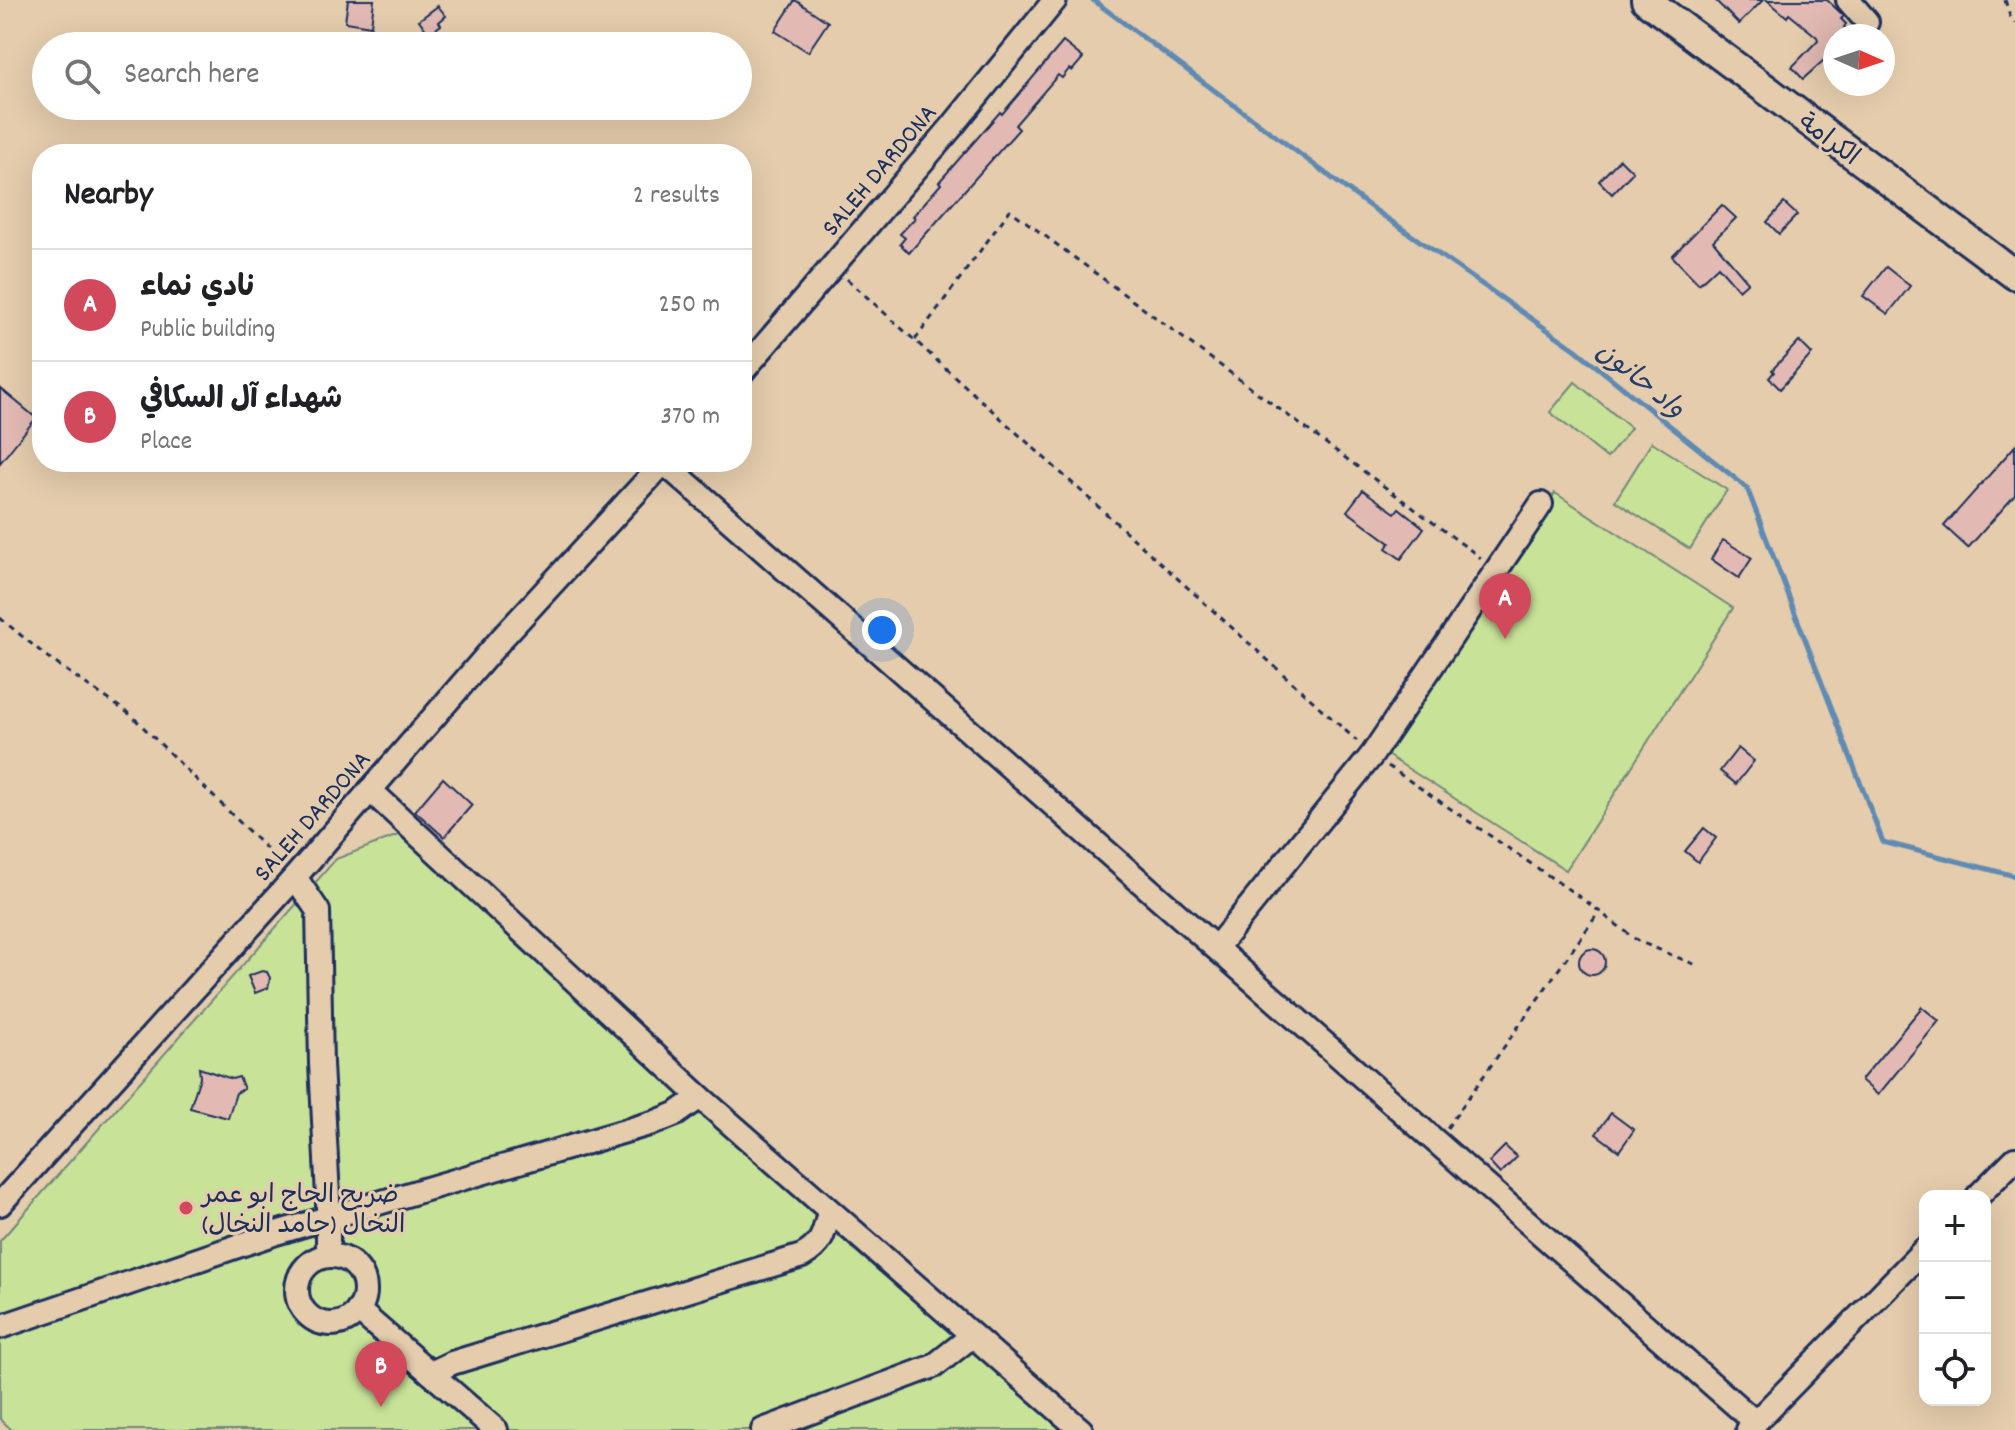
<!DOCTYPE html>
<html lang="en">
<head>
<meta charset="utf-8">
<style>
	body { margin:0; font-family:Dekko,"Playpen Sans Arabic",sans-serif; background:#f2f2f2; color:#202124 }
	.controls { position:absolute; right:24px; bottom:24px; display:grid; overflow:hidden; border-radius:16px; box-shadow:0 8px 32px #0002 }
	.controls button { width:72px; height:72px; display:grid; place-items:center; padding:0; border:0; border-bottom:2px solid #e0e0e0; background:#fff; color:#202124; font:40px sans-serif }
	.compass { position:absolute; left:1823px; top:24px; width:72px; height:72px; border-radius:50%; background:#fff; box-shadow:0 8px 32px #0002; rotate:93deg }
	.you { position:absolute; left:882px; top:630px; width:28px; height:28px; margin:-20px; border:6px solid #fff; border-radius:50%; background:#1a73e8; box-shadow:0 0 0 12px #1a73e833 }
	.badge { display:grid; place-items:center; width:52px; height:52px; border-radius:50%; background:#d1495b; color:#fff; font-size:26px; font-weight:700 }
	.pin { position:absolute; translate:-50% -66px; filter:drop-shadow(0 2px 4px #0008) }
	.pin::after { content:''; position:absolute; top:42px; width:28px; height:24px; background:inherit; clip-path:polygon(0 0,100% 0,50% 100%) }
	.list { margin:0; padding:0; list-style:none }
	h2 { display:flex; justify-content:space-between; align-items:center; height:104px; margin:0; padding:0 32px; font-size:34px }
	h2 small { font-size:26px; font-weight:400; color:#757577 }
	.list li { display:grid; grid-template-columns:52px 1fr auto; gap:24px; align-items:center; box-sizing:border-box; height:112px; padding:0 32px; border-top:2px solid #e0e0e0 }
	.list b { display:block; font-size:30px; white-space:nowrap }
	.list p { margin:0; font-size:26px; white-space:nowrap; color:#757577 }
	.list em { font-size:26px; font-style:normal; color:#757577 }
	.icon { flex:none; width:44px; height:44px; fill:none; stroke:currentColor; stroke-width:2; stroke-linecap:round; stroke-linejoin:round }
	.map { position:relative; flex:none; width:2015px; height:1430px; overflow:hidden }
	.search { position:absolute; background:#fff; box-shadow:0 8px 32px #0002; left:32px; top:32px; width:720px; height:88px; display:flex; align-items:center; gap:20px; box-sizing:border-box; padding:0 28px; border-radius:44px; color:#757577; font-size:30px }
	.panel { position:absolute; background:#fff; box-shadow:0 8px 32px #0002; left:32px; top:144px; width:720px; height:328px; border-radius:32px }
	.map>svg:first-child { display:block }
	.green { fill:#c8e298; stroke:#72887b; stroke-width:2 }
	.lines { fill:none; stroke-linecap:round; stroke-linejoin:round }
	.stream { stroke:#5f8ab3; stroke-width:5 }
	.building { fill:#e2bab3; stroke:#1b2f5e; stroke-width:2 }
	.minor-casing { stroke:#1b2f5e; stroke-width:28 }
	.major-casing { stroke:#1b2f5e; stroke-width:34 }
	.path { stroke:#1b2f5e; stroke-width:3; stroke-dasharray:6 6; stroke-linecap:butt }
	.minor { stroke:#e4ccac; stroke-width:22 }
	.major { stroke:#e4ccac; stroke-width:28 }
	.poi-dot { fill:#d1495b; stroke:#e4ccac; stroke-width:3 }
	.labels { text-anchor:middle; stroke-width:6; stroke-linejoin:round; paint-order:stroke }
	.street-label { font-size:26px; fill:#1b2f5e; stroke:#e4ccac }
	.poi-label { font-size:26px; fill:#1b2f5e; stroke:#e4ccac; text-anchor:start }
	.water-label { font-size:28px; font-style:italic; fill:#263e6c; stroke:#e4ccac }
</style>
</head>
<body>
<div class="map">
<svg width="2015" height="1430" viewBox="0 0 2015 1430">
	<rect width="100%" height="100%" fill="#e4ccac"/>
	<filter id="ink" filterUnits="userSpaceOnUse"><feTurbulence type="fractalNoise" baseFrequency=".0125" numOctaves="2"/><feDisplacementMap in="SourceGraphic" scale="16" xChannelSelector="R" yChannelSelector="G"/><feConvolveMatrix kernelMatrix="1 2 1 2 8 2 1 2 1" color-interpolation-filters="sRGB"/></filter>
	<g filter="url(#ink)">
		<g class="green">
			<polygon points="1575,382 1631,428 1607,458 1550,412"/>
			<polygon points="1652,442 1727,490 1690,549 1615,501"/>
			<polygon points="1555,493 1733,608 1566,870 1387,755"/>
			<polygon points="401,834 706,1118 859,1254 1063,1430 12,1430 0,1419 0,1241 336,859"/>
		</g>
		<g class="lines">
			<polyline class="stream" points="1093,0 1368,205 1575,349 1747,488 1883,842 2015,876"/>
		</g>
		<g class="building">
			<polygon points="348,0 374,0 371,26 345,22"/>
			<polygon points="795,0 828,22 808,52 775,31"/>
			<polygon points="1715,0 1763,0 1739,24"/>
			<polygon points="1767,0 1827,0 1844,16 1841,19 1846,24 1844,27 1855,36 1835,36 1835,50 1803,79 1792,67 1818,40 1817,37 1789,14 1787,17"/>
			<polygon points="438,6 446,16 439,22 441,25 429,34 419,20"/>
			<polygon points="1063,42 1083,58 1072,71 1069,69 1062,78 1058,75 1015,125 1019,129 909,253 900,244 905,238 900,234 915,218 913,216 941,184 939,182 1000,112 1002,114"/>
			<polygon points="1620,159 1633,172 1612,194 1599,181"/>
			<polygon points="1784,203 1797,215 1779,234 1767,222"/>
			<polygon points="1722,205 1736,218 1713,241 1748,282 1739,290 1718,266 1699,284 1672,256"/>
			<polygon points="1886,267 1910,286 1888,314 1863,296"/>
			<polygon points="1799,341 1812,354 1780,389 1769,378 1774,372 1772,370"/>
			<polygon points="0,388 36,418 0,463"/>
			<polygon points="2015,446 2015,495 1968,548 1944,526"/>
			<polygon points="1363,490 1395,513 1399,508 1424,528 1401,559 1386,548 1390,543 1347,511"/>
			<polygon points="1723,540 1752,558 1739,578 1711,559"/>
			<polygon points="1738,748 1754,761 1736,784 1720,771"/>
			<polygon points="443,778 472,805 444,837 415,811"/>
			<polygon points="1704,828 1716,838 1698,862 1685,851"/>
			<circle cx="1592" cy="962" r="13"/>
			<polygon points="262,971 267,972 270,978 268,988 255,993 248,976"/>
			<polygon points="1922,1007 1939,1021 1878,1095 1861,1080"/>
			<polygon points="199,1068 232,1079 239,1077 244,1089 236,1093 228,1118 190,1108 200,1077"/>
			<polygon points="1611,1113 1634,1130 1619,1151 1596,1134"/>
			<polygon points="1505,1146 1517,1157 1500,1174 1489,1162"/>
		</g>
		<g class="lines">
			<g class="minor-casing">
				<g id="minor">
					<polyline points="1848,0 1867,22"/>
					<polyline points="742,372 950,129 1055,0"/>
					<polyline points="663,462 1755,1422"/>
					<polyline points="370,790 700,1097 1081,1430"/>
					<polyline points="295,877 318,911 321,1064 328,1197 328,1256"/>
					<polyline points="1216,948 1372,755 1541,504"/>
					<polyline points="1978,1196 2015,1159"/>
					<polyline points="0,1204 295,877 503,637 664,462"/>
					<circle cx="331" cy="1290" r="34"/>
					<polyline points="358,1310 496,1430"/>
					<polyline points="0,1327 276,1233 656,1122 676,1114 700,1097"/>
					<path d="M431 1373 452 1363 802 1256C822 1245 824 1234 829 1212"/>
					<polyline points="763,1430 934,1366 972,1336"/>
					<polyline points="1748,1430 1925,1249"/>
				</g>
			</g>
			<g class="major-casing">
				<polyline id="major" points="1646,0 2015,275"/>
			</g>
			<g class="path">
				<polyline points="2005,0 2010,16 2015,23"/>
				<polyline points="847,279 1357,741"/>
				<polyline points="915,340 1010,210 1481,558"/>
				<polyline points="0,618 51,660 131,715 281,863"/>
				<polyline points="1388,766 1587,902 1638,941 1696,965"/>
				<polyline points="1447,1128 1599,912"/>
			</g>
			<use href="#minor" class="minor"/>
			<use href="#major" class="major"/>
		</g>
	</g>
	<circle class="poi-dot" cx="186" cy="1208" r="8"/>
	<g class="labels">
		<g class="street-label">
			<text transform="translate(1830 138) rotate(37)" y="9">الكرامة</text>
			<text transform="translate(878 169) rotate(-50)" y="9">SALEH DARDONA</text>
			<text transform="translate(311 815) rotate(-49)" y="9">SALEH DARDONA</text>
		</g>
		<g class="poi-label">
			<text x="202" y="1202">ضريح الحاج ابو عمر<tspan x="202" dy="30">النخال (حامد النخال)</tspan></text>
		</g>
		<g class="water-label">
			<text transform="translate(1642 378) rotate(39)" y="10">واد حانون</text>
		</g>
	</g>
</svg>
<div class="controls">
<button>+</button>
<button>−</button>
<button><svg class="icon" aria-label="locate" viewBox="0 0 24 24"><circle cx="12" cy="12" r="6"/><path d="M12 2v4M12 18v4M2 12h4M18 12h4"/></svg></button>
</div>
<svg class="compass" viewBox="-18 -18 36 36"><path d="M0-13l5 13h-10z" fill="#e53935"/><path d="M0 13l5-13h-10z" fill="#757577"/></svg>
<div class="you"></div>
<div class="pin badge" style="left:1505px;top:639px">A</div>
<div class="pin badge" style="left:381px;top:1407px">B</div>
<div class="search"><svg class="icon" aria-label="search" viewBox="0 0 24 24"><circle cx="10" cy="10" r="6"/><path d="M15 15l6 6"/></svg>Search here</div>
<section class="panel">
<h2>Nearby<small>2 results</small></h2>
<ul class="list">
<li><span class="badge">A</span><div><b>نادي نماء</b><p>Public building</p></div><em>250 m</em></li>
<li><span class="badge">B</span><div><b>شهداء آل السكافي</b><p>Place</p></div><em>370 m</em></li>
</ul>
</section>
</div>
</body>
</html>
